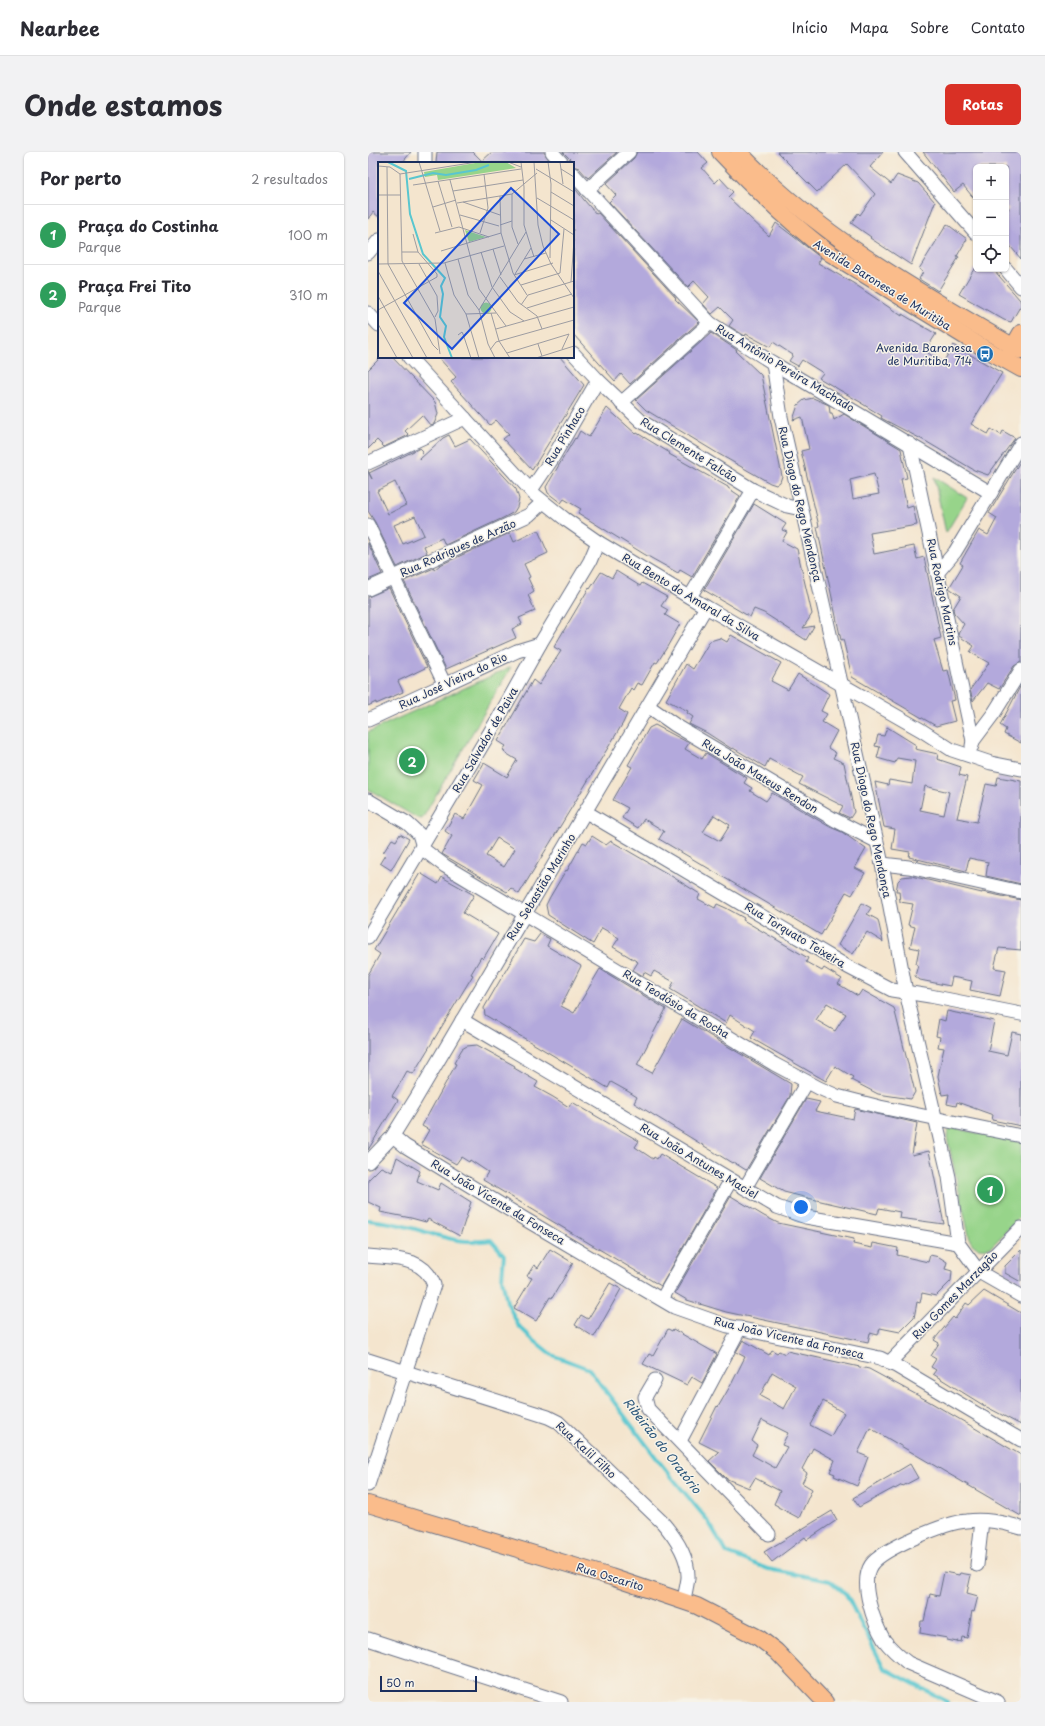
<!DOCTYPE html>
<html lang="pt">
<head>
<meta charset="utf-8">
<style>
	body { margin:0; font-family:"Playpen Sans",sans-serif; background:#f2f2f3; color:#2b2b33 }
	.controls { position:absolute; right:12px; top:12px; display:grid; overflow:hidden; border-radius:6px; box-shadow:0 1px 3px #0004 }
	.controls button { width:36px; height:36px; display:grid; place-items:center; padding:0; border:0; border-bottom:1px solid #e1e1e2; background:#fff; color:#2b2b33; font:20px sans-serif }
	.scale { position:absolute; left:12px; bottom:10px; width:97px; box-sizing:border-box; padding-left:4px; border:2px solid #1b2f5e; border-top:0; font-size:11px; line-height:14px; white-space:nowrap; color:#1b2f5e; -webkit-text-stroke:3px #f7f3e8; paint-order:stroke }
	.you { position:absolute; left:433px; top:1055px; width:14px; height:14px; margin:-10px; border:3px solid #fff; border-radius:50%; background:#1a73e8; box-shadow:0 0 0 6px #1a73e833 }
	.badge { display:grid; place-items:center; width:26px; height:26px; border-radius:50%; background:#d93025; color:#fff; font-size:13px; font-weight:700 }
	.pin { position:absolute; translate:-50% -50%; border:2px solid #fff; box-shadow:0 1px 4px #0006 }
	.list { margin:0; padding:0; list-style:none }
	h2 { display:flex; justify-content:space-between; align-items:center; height:52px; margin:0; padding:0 16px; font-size:17px }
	h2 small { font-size:13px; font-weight:400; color:#7c7c81 }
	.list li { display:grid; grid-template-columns:26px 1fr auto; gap:12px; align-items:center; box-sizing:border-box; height:60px; padding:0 16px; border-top:1px solid #e1e1e2 }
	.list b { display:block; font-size:15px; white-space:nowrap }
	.list p { margin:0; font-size:13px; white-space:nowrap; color:#7c7c81 }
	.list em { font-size:13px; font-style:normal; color:#7c7c81 }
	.icon { flex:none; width:22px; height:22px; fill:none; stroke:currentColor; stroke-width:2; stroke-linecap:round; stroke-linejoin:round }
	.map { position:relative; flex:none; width:653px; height:1550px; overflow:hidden; border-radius:6px }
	header { display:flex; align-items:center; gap:24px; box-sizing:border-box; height:56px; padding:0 20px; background:#fff; border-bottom:1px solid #e1e1e2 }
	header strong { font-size:19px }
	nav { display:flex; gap:22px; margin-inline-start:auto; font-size:14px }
	.intro { display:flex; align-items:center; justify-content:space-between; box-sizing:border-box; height:96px; padding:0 24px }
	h1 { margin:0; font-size:28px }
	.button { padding:10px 18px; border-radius:6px; background:#d93025; color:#fff; font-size:14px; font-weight:700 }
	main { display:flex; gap:24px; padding:0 24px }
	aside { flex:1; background:#fff; border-radius:6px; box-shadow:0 1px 3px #0004 }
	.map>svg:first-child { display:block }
	.green { fill:#97d48a; stroke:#598274 }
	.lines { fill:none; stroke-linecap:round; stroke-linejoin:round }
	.stream { stroke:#59c6cf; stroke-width:4 }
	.building { fill:#b3a9dc; fill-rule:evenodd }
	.minor-casing { stroke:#676f85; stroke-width:15 }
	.major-casing { stroke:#676f85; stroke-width:18 }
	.minor { stroke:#fff; stroke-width:13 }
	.major { stroke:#fabc8b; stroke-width:16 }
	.labels { text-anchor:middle; stroke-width:3; stroke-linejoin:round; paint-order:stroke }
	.street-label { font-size:11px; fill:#1b2f5e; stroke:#f7f3e8 }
	.poi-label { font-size:11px; fill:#1b2f5e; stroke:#f7f3e8; text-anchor:end }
	.water-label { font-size:12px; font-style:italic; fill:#2a557a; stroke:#f7f3e8 }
	.inset-river { fill:none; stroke:#59c6cf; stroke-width:2 }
	.inset-road { fill:none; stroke:#9d9ca1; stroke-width:1 }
	.view { fill:#1d4ed8; fill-opacity:0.15; stroke:#1d4ed8; stroke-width:2 }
	.inset-edge { fill:none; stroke:#1b2f5e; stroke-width:2 }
</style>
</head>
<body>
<header>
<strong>Nearbee</strong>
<nav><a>Início</a><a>Mapa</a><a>Sobre</a><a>Contato</a></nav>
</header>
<div class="intro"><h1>Onde estamos</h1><a class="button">Rotas</a></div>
<main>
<aside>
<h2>Por perto<small>2 resultados</small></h2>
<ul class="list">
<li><span class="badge" style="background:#2e9e5b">1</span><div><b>Praça do Costinha</b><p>Parque</p></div><em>100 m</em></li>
<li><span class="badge" style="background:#2e9e5b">2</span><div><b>Praça Frei Tito</b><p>Parque</p></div><em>310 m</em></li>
</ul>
</aside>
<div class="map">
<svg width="653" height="1550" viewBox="0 0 653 1550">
	<rect width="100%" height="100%" fill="#f7f3e8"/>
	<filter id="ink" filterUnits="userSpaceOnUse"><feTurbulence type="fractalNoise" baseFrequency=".025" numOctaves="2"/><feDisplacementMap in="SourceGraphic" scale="8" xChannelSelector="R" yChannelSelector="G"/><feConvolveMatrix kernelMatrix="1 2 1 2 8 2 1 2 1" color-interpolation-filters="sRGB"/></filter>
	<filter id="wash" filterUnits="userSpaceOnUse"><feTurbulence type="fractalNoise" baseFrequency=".012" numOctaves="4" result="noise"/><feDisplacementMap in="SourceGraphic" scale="16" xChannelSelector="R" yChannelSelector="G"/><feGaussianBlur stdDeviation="0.9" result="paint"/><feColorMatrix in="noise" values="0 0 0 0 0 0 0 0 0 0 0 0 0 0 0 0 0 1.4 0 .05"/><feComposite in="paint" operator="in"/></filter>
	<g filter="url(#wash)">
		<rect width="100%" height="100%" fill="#f4e5ce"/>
		<g class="green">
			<polygon points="566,325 599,346 578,381"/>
			<polygon points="143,515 54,667 49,666 0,637 0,580"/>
			<path d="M585 976 653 990V1064L623 1095C614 1098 606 1097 602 1088L579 985 580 979Z"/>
		</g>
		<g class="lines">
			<path class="stream" d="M0 1068C9 1069 18 1070 27 1072 62 1079 87 1094 123 1088L136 1103 134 1127 139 1150 150 1173 163 1186 184 1203 221 1217 293 1312 340 1369 359 1401 400 1417 462 1429 478 1442 516 1516 580 1550"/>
		</g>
		<g id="blocks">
			<g class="building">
				<polygon points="0,0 43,0 34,11 11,11 11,65 5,60 0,67"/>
				<polygon points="69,0 105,0 114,9 124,0 176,0 181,8 178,11 68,11"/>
				<polygon points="195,0 249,0 220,26 211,16 205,14 205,10"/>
				<polygon points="269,0 330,0 340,11 334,16 347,31 352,26 365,40 360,45 401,84 408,71 453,106 450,111 485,131 534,164 534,162 568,182 557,199 575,211 585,193 634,221 603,272 620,282 623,277 633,283 635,279 647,286 620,323 606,318 559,290 513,266 514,264 493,251 494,251 451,226 455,221 434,208 430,214 421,209 425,203 405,190 402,195 378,182 377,184 361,174 365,168 352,155 344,162 335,152 341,145 326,129 320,135 241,50 248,43 238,32 266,6"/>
				<polygon points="409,0 515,0 502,15 523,32 529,23 550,31 567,50 543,113 502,86 503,85 483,71 490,61 492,63 507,42 479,12 449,40"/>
				<polygon points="555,0 653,0 653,107 638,89 638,61 641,56 638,55 638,15 608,15 608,49 595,33 586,40"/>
				<polygon points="205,34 216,48 228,62 230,61 308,146 307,147 331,170 262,232 253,222 247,229 205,182"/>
				<polygon points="579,72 599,87 589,104 591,105 570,139 551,127 555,120 551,117"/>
				<polygon points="606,117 625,117 652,148 653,153 643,170 636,168 591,142"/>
				<polygon points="343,181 369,198 368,199 393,223 414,324 412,330 408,333 402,331 349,301 278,258 268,248"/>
				<polygon points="13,205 24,205 67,250 70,262 66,272 62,273 54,263 37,279 41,283 16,295 9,288 0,297 0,218"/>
				<polygon points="70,205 192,205 216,233 164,318 135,287 141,282 128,268 122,273 83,230 88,225"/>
				<path d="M445 246 461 253 462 261H464L466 268 476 262 533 297 539 326 533 327 539 356 545 354 549 373 502 381 506 402 546 394 549 407 556 405 573 486 566 488 575 519 580 518 587 548 582 549 587 569 568 574 484 525 475 487 473 488 449 375 451 374 433 299 441 297 434 265 425 268 430 253 436 248ZM506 322 511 342 485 347 482 328Z"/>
				<polygon points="239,256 268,282 269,281 302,301 301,302 360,335 360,336 372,344 324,425 312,418 310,421 276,402 210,361 213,357 196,347 193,351 180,341 178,335 207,286 208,287 212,279 221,285"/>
				<path d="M81 283 87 294 102 287 148 337 151 347 149 355 146 360 135 366 77 393 74 386 56 394 59 401 29 415 7 370 0 359V319L4 327 1 321 52 296 55 299 52 307 75 286ZM27 330 38 353 20 362 9 339ZM47 364 56 383 35 392 26 373Z"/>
				<polygon points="653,308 653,510 646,514 631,537 619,531 605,549 602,538 621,511 602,500 606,494 591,484 590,482 596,472 586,461 585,457 593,444 581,436 595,413 592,411 611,378 620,383 629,366 621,361"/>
				<polygon points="386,352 418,372 414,378 419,380 414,389 429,397 444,462 435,476 446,474 438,488 396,461 386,457 382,465 336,438"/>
				<polygon points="170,378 180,401 156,412 162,425 160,426 166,439 160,443 167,459 151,466 154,472 144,477 148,486 78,517 36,429 66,416 66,418 72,413 142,381 146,390"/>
				<polygon points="0,391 14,422 0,428"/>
				<path d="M248 419 272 434 274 431 299 445 293 454 300 458 297 463 312 472 299 495 289 511 287 510 274 533 269 531 265 538 263 536 251 557 259 562 255 571 151 742 143 736 139 740 74 702 84 684 77 679 87 662 96 667 115 633 106 628 116 611 139 625 149 608 136 600 137 599 135 598 138 594 130 589 165 528 171 533 193 499 186 495 221 436 222 437 233 420 244 426ZM129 686 147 697 136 715 118 704Z"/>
				<polygon points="21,436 59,515 30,529 35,540 8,552 8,550 0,554 0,445"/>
				<polygon points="363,483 413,511 403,529 420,538 430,522 461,542 453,559 459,562 454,570 469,579 460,596 468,601 465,606 476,611 486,660 482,666 471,661 475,654 431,632 435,625 401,607 397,615 365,596 364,597 339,581 321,572 325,565 319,561 320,559 298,548 318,512 325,517 342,489 352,486 359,490"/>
				<polygon points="653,533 653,591 636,582 638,577 632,573"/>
				<path d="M287 573 321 591 317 597 334 607 338 601 379 626 376 631 384 636 382 639 398 649 404 641 462 675 474 680 498 697 487 716 497 721 484 743 478 740 453 783 291 687 296 679 276 667 270 676 254 666 260 656 245 648 264 615 260 613 281 576ZM346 663 362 673 352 689 335 680Z"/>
				<path d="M519 575 548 593 547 597 570 602 569 607 593 615 591 623 599 625 589 666 609 670 618 632 628 634 630 625 653 629V732L618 724 620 710 601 706 598 719 541 705 542 700 524 697 527 677 516 675 507 630 520 633 521 628 544 632 547 609 529 606 527 611 509 606 512 595 507 594 510 583 516 584ZM557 634 581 640 576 663 552 658Z"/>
				<polygon points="32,682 41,687 23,718 12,711 17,703 15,701 24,687 28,689"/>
				<path d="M224 684 238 693 243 689 300 722 332 742 330 747 347 756 349 752 358 756 376 766 375 768 440 806 438 810 454 819 456 816 474 827 470 832 490 844 494 838 526 856 547 940 543 947 510 942 483 928 485 925 467 914 458 929 383 886 387 879 362 863 358 871 302 837 306 830 286 819 283 824 276 820 275 824 265 818 270 810 245 795 251 786 234 776 225 792 180 763 178 753 182 745 198 718 199 719 215 690 219 692ZM459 851 478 862 467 879 448 868Z"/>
				<polygon points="52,721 70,732 74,725 106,743 95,761 130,782 115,807 113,805 103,822 105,823 45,922 39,919 34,928 24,944 30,948 0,998 0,823 12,802 6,798"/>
				<polygon points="543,724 614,741 614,740 653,748 653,798 631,796 626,816 638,818 632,844 602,838 604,829 584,825 582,834 552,828 547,824 550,813 548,812 551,797 542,795 547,775 540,773 545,752 532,750 531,739 528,739 530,729 534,725"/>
				<polygon points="494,751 503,756 499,762 510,768 515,790 499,780 485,802 470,793"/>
				<polygon points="172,782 182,787 179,794 213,814 193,854 206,861 232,817 298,857 269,913 284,921 314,867 423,932 422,944 378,1018 365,1010 364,1011 266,951 269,945 261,940 243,930 240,936 117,863 116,856 156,787 166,790"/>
				<polygon points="579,859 626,869 620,899 639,903 644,880 653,882 653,974 624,968 625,963 589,950 588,954 579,952 581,942 574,943 570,924 576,896 570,895 572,885 568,884 571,867 577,869"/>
				<polygon points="109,893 147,914 146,916 170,930 167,935 185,945 201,955 204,950 271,989 267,995 285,1007 286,1005 289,1007 292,1002 349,1036 293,1134 115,1028 120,1020 102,1008 101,1010 93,1005 88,1012 53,992 61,978 54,974 88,912 86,911 94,897 99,894"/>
				<polygon points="438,947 452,950 447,959 485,967 487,957 549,971 544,1003 561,999 576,1072 531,1066 532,1060 511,1056 509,1062 444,1047 416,1040 392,1026"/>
				<polygon points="29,1005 52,1019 49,1029 70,1038 73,1031 103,1050 92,1084 60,1067 58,1070 43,1066 12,1060 13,1056 0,1050 0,1028 13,1015 24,1020"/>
				<polygon points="363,1044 396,1064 410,1071 486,1087 485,1092 504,1096 505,1091 530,1096 529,1103 560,1110 562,1103 571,1105 579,1110 577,1117 584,1119 583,1129 568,1144 554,1141 552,1151 549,1150 546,1166 532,1180 512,1176 510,1183 502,1181 500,1190 358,1160 319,1148 307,1141"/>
				<polygon points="182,1097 205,1111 184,1146 182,1145 168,1169 146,1156 164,1126 159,1124 166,1113 170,1116"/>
				<polygon points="653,1098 653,1130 637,1121 637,1114"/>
				<polygon points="242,1131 253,1137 226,1185 207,1173 213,1163 220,1167"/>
				<polygon points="616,1139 653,1161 653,1273 615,1253 565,1222 568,1218 563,1215 568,1207 563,1204 571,1191 566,1188 585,1165 587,1167 598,1151 601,1153"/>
				<polygon points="300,1177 304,1179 305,1177 349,1202 334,1231 324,1225 319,1233 275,1212 281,1202 285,1204"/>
				<path d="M375 1188 401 1203 404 1198 409 1201 411 1199 417 1202 419 1199 501 1217 562 1250 653 1303V1364L502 1276 490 1301 500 1305 489 1334 466 1324 467 1322 462 1320 467 1308 445 1296 434 1317 439 1321 434 1331 444 1337 431 1366 410 1355V1354L406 1352 412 1339 387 1326 381 1336 359 1327 341 1309 351 1300 331 1290 349 1254 350 1255 364 1231 377 1205 368 1200ZM404 1220 428 1234 416 1257 392 1244ZM455 1249 476 1261 463 1284 442 1273ZM394 1268 420 1281 414 1293 419 1295 407 1316 384 1303 389 1293 384 1289Z"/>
				<polygon points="542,1312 550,1326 535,1334 534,1333 527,1337 526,1336 491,1355 485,1346"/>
				<polygon points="464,1359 469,1368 439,1388 437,1385 404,1410 396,1400"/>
				<polygon points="576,1420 591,1423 592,1421 603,1423 599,1441 610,1444 606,1460 604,1459 599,1486 594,1485 593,1490 589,1489 589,1490 579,1488 579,1486 552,1481 553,1469 556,1469 562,1442 571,1444"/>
			</g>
		</g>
	</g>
	<g filter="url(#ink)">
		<use href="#blocks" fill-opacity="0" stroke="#676f85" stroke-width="1"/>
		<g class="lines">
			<g class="minor-casing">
				<g id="minor">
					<polyline points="184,0 194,11"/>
					<polyline points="537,0 608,81"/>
					<polyline points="57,11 57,0"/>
					<polyline points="205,22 342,171 405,211 623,341"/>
					<polyline points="219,38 261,0"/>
					<polyline points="0,101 11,88"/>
					<polyline points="638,117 653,135"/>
					<polyline points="0,161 11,173"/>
					<polyline points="205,201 230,228 273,269 385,338 419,354 433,357"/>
					<polyline points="41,205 166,342 197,367 230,390 338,455 553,578 584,598 623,611 653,617"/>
					<polyline points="405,211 413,265 514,712 538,840 581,1025 590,1091 611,1120 653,1144"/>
					<polyline points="253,251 342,171"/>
					<polyline points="542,292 605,589"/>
					<polyline points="0,311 97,266"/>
					<polyline points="163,338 184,307 230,228"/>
					<polyline points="0,373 77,533"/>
					<polyline points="570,420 587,400 653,291"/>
					<polyline points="0,437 161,363 175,350"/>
					<polyline points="322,445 385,338"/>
					<polyline points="280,554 307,573 467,668 508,689"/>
					<polyline points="0,568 149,499 172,492"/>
					<polyline points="604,594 605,589 626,561 653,518"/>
					<polyline points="0,648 39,671 51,682 56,698 77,714 406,912 451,936 469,944 512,955 653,984"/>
					<polyline points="218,660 480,815 524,838 562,844 653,862"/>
					<polyline points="514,712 541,715 653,740"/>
					<polyline points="0,785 131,565 172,492 222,409 230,390"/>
					<polyline points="94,868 409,1055 438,1065 590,1091"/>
					<polyline points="25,984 37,994 155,1066 306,1155 360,1174 512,1206 528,1214 653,1288"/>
					<polyline points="0,1010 24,985 47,948 338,455"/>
					<polyline points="377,1036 439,930"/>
					<path d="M0 1104C25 1107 56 1104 66 1133L0 1333"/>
					<polyline points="294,1147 363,1028"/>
					<path d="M0 1208 180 1265 190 1270 294 1370C307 1385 321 1405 320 1426 319 1434 317 1441 316 1448"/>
					<polyline points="521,1211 653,1076"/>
					<polyline points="287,1228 277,1245 280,1257 401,1382"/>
					<polyline points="312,1289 372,1176"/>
					<polyline points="609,1413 614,1369"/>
					<polyline points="0,1487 193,1550"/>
					<path d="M630 1550 540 1511C531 1504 523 1497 516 1488 506 1471 491 1431 503 1413 514 1397 579 1370 599 1369 616 1367 637 1370 653 1376"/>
				</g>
			</g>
			<g class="major-casing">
				<g id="major">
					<path d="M352 0C387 37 423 72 463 102L619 198 653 217"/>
					<path d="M371 0C451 85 553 141 653 199"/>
					<polyline points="640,204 653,181"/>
					<polyline points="0,1352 243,1425 329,1454 391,1486 408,1499 457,1550"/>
				</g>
			</g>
			<use href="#minor" class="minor"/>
			<use href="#major" class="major"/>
		</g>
	</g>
	<defs>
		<g id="bus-disc" transform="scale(0.9)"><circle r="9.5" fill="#1f6fb2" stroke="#f7f3e8"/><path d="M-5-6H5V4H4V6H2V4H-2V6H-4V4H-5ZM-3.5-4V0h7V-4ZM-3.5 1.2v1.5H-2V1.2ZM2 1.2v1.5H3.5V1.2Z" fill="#fff"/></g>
	</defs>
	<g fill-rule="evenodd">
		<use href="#bus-disc" x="617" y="202"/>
	</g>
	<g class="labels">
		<g class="street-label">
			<text transform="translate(514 133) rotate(32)" y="4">Avenida Baronesa de Muritiba</text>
			<text transform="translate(417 216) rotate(31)" y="4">Rua Antônio Pereira Machado</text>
			<text transform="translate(197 284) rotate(-59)" y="4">Rua Pinhaco</text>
			<text transform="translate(321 298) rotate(32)" y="4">Rua Clemente Falcão</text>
			<text transform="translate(432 352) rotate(77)" y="4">Rua Diogo do Rego Mendonça</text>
			<text transform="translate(90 396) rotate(-24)" y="4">Rua Rodrigues de Arzão</text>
			<text transform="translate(574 440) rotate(78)" y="4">Rua Rodrigo Martins</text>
			<text transform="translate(323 445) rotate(31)" y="4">Rua Bento do Amaral da Silva</text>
			<text transform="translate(85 529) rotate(-25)" y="4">Rua José Vieira do Rio</text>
			<text transform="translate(117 588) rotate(-60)" y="4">Rua Salvador de Paiva</text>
			<text transform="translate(392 624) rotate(31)" y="4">Rua João Mateus Rendon</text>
			<text transform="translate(503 668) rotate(78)" y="4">Rua Diogo do Rego Mendonça</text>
			<text transform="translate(173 735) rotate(-59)" y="4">Rua Sebastião Marinho</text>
			<text transform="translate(427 783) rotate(31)" y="4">Rua Torquato Teixeira</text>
			<text transform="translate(308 852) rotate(31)" y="4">Rua Teodósio da Rocha</text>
			<text transform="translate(331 1009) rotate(31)" y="4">Rua João Antunes Maciel</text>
			<text transform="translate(130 1050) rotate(31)" y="4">Rua João Vicente da Fonseca</text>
			<text transform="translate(587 1143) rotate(-46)" y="4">Rua Gomes Marzagão</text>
			<text transform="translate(421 1186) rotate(13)" y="4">Rua João Vicente da Fonseca</text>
			<text transform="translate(218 1298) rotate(43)" y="4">Rua Kalil Filho</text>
			<text transform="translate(242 1425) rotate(17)" y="4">Rua Oscarito</text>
		</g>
		<g class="poi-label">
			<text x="604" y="200">Avenida Baronesa<tspan x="604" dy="13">de Muritiba, 714</tspan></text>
		</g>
		<g class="water-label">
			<text transform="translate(294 1294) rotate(52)" y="4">Ribeirão do Oratório</text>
		</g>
	</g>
	<g transform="translate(10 10)">
		<rect width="196" height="196" fill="#f4e5ce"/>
		<path d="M103 0H128L138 6 60 18 59 13 47 15 46 10ZM87 68 108 75 91 80ZM102.5 146a5.5 5.5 0 1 1 11 0a5.5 5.5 0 1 1-11 0Z" fill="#97d48a"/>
		<path class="inset-river" d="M10 0 28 9 32 52 45 92 67 116 63 124 65 132 62 155 68 164 66 175 74 196M31 17 55 11 68 13 98 8 111 3"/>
		<path class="inset-road" d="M41 0 62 69M130 0 143 5M143 0 146 25V63L156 95M156 0 160 63 165 84 173 102 196 136M170 0 173 22 172 96M182 0 185 22M0 4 12 5 22 12 24 99 57 157 62 192M9 5 10 102 55 183 60 188M158 7 196 30M183 7 196 15M22 12 99 0M72 18 101 127 128 164M60 19 74 65M35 23 143 7M75 29 145 18M173 30 196 44M134 32V65L140 82M0 33H22M122 34 123 71 135 111 149 133M159 36 196 58M85 40 122 53M79 41 134 32 159 11M55 45 78 38M82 53 121 64M173 58 196 73M122 63 134 59M57 71 81 65 111 75M102 71 110 46 106 12M115 87 123 113M63 89 123 71M24 90H40M103 90 114 125 132 150 146 159M80 97 90 133 101 148M146 97 168 91M67 101 76 133 88 152 101 196M0 102 66 101 126 84M41 102 59 134 60 149 57 155M0 109 49 196M137 112 153 86M136 113 175 101M122 115 140 140 159 154 164 167M193 120 196 78M143 123 182 111 186 67M0 134 35 196M143 143 150 133 196 119M149 146 194 132M0 148 59 115V112L40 90 35 72M113 151 121 179 132 196M88 152 118 151M0 162 19 196M118 167 196 145M80 173 84 170 85 172 93 196M160 182 164 194M184 187 191 172M112 188 118 180 196 158M129 191 191 172M117 196 110 182 101 148 148 70M158 196 196 184"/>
		<path class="view" d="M133 26 181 72 74 187 26 141Z"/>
		<rect width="196" height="196" class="inset-edge"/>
	</g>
</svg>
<div class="controls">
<button>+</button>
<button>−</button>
<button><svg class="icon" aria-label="locate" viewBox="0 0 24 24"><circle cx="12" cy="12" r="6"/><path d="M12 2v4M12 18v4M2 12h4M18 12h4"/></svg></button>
</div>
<div class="scale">50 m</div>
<div class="you"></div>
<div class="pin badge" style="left:622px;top:1038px;background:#2e9e5b">1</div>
<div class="pin badge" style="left:44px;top:609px;background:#2e9e5b">2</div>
</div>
</main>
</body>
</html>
